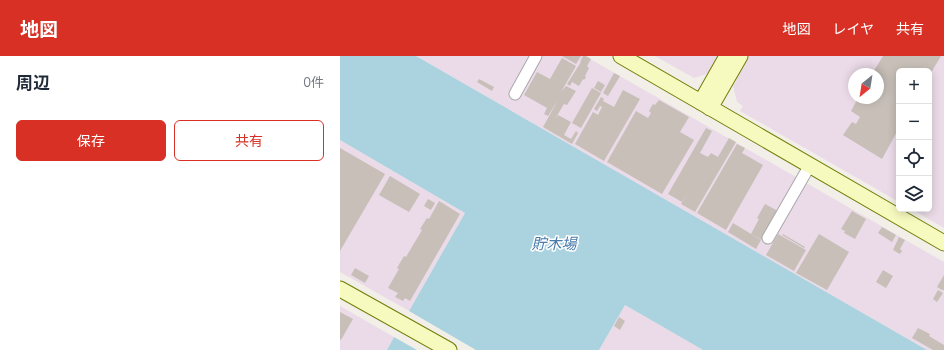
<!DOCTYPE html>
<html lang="ja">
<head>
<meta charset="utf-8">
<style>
	body { margin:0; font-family:"Nunito Sans","Noto Sans JP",sans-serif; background:#f2f2f3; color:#1f2937 }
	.controls { position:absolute; right:12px; top:12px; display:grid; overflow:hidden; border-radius:6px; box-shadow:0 2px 10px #0003 }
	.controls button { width:36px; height:36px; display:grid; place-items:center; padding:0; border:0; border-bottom:1px solid #e0e1e3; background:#fff; color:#1f2937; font:20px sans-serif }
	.compass { position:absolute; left:508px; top:12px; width:36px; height:36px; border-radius:50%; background:#fff; box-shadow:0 2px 10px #0003; rotate:210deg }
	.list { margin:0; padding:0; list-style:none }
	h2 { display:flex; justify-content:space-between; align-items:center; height:52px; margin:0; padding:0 16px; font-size:17px }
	h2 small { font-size:13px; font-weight:400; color:#747a83 }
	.actions { display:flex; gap:8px; padding:12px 16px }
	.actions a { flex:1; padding:9px 0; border:1px solid #d93025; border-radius:6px; text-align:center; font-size:14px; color:#d93025 }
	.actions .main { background:#d93025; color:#fff }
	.icon { flex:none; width:22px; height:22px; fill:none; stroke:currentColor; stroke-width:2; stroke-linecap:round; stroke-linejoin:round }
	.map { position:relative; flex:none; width:604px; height:294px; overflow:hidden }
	header { display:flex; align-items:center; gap:24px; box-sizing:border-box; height:56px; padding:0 20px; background:#d93025; color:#fff }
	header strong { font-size:19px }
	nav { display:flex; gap:22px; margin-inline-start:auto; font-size:14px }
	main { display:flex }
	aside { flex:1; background:#fff }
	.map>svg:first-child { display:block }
	.industrial { fill:#ebdbe8; fill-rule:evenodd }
	.water { fill:#aad3df }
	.building { fill:#c7bfb8 }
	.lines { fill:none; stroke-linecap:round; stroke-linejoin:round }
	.street-casing { stroke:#a9a9a9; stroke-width:13 }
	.secondary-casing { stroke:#707d05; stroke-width:17 }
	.street { stroke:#fff; stroke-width:11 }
	.secondary { stroke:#f7fabf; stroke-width:15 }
	.labels { text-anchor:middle; stroke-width:3; stroke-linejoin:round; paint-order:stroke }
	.water-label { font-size:15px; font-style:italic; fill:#4a7aab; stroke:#fff }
</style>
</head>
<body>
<header>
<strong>地図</strong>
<nav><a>地図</a><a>レイヤ</a><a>共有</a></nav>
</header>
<main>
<aside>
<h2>周辺<small>0件</small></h2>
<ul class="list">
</ul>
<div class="actions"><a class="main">保存</a><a>共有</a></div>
</aside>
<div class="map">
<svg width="604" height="294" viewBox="0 0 604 294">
	<rect width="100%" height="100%" fill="#f2efe9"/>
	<g class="industrial">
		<polygon points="76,0 245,0 604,206 604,294 587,294"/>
		<polygon points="315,0 380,0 370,17 354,22"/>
		<path d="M405 0H604V172L571 153H589V15H559V146L400 55 403 50 397 46 393 30 397 24 393 21ZM514 18H538V42H514Z"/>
		<polygon points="0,84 125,157 69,255 0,216"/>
		<polygon points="285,249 363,294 259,294"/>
		<polygon points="0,250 54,281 47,294 0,294"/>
	</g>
	<g class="water">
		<polygon points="0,0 76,0 587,294 363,294 285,249 259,294 136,294 69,255 125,157 0,84"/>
		<polygon points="54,281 77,294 47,294"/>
	</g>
	<g class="building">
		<polygon points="222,0 241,0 236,8"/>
		<polygon points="243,0 246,0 251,3 247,10 249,12 245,20 246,21 244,24 243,23 239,30 232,26 230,30 227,28 241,6 240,6"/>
		<polygon points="543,0 601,0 589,20 589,15 559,15 559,72 542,103 503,79 512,66 516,68 520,61 511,55 518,42 538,42 538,18 532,18"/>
		<polygon points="222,2 236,10 221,36 226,30 236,35 227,49 224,48 215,63 218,59 231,66 224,79 231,83 236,75 238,77 232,88 203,71 218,44 208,60 204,58 207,52 184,39 197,16 210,23"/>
		<polygon points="274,17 280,20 268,40 263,37"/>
		<polygon points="139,23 154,31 152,35 137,26"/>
		<polygon points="258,25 265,29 261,36 254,32"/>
		<polygon points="252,32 261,37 241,72 232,67"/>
		<polygon points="283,34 300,43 264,105 235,88 253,56 258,59 262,51 260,50 257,55 254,53 261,41 264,43 263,45 274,51"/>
		<polygon points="319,44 349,61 340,76 354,84 322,138 267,106 296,55 308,62 311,57 309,55 313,48 315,49"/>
		<polygon points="366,72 372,75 360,97 368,101 371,97 378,101 389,82 396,86 355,156 341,148 350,134 342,146 328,138"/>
		<polygon points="397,88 405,92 402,97 423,109 386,174 357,157"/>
		<polygon points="0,92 45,118 0,195"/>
		<polygon points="50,120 80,138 69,156 39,139"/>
		<polygon points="88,143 95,147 91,154 84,150"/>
		<polygon points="99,145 120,158 70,245 65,242 63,245 55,241 58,237 48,232 59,213 57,212 64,200 66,201 82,174 80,173 87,162 89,163"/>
		<polygon points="425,148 438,155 422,184 411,178 419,163 417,162"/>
		<polygon points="512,155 526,163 515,183 504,177 505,175 501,173"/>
		<polygon points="393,167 421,184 416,193 388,176"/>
		<polygon points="542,171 556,179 552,186 538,177"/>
		<polygon points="438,178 466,194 454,215 426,199"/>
		<polygon points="443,178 465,191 464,192 442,179"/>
		<polygon points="479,178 509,196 487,234 456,217"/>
		<polygon points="559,181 565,184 560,193 562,195 560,198 553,194"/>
		<polygon points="15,212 29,220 25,227 11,219"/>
		<polygon points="543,214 553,220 546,232 536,226"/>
		<polygon points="604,219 604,234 602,234 597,231"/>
		<polygon points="598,234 603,237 597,246 593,243"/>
		<polygon points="0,256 13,263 1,284 0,283"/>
		<polygon points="279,261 285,265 280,274 274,270"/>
		<polygon points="578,272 590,278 589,280 604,289 604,294 593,294 572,282"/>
	</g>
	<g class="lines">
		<g class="street-casing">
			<g id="street">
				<polyline points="175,38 196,0"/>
				<polyline points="428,182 470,109"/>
			</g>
		</g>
		<g class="secondary-casing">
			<g id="secondary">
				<polyline points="281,0 604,187"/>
				<polyline points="361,46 387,0"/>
				<polyline points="370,52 400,0"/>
				<polyline points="0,233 109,294"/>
			</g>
		</g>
		<use href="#street" class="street"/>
		<use href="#secondary" class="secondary"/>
	</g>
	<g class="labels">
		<g class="water-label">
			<text x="214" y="193">貯木場</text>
		</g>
	</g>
</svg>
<div class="controls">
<button>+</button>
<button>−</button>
<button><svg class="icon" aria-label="locate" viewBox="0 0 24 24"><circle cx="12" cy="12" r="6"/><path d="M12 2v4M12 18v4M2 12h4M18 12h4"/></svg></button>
<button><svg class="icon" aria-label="layers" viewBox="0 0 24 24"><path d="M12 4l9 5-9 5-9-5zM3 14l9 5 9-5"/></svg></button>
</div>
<svg class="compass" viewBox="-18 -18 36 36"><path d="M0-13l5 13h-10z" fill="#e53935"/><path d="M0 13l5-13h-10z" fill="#747a83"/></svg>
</div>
</main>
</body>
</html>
